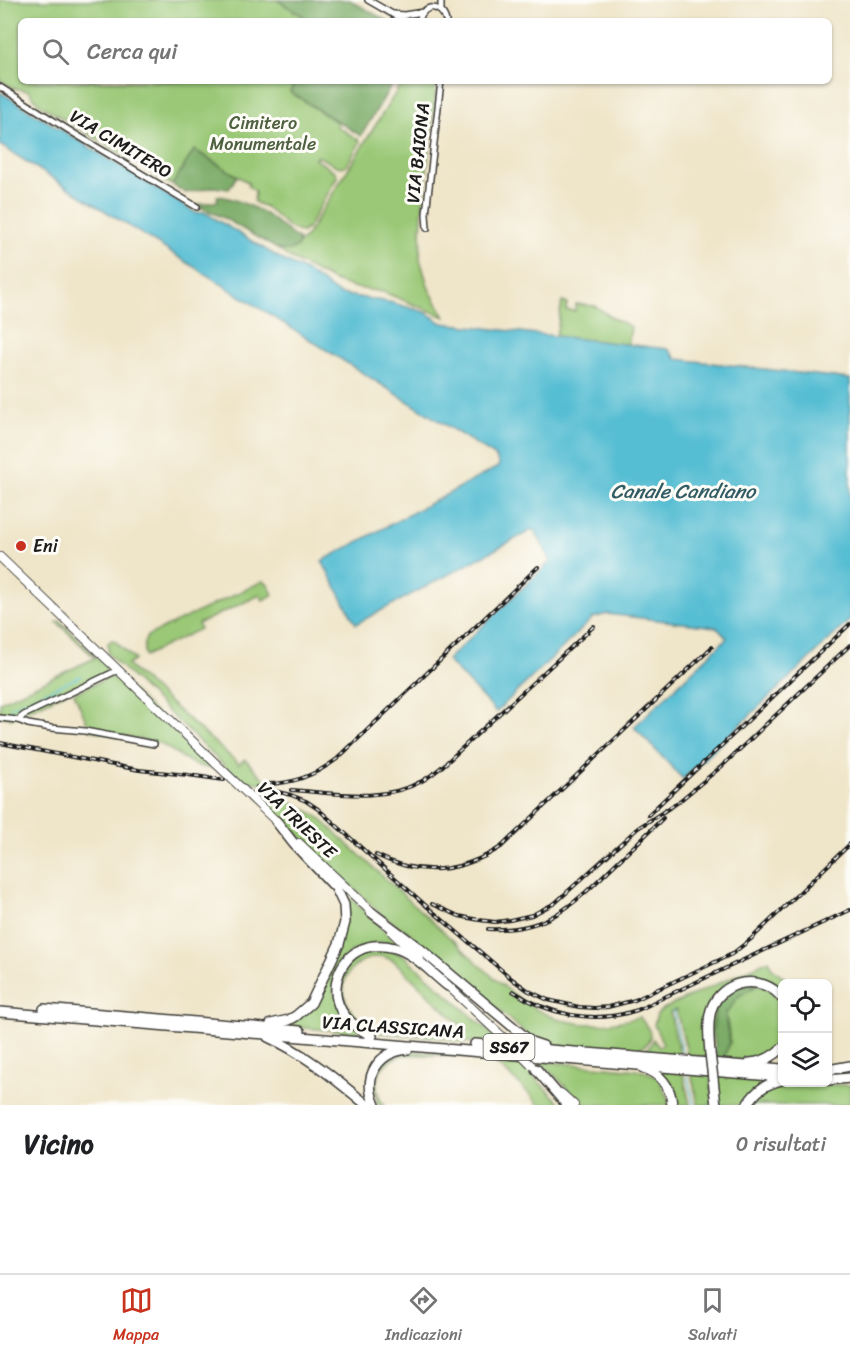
<!DOCTYPE html>
<html lang="it">
<head>
<meta charset="utf-8">
<style>
	body { margin:0; font-family:Sriracha,sans-serif; background:#f6f6f6; color:#202124 }
	.controls { position:absolute; right:18px; bottom:18px; display:grid; overflow:hidden; border-radius:9px; box-shadow:0 2px 4px #0004 }
	.controls button { width:54px; height:54px; display:grid; place-items:center; padding:0; border:0; border-bottom:2px solid #e0e0e0; background:#fff; color:#202124; font:30px sans-serif }
	.list { margin:0; padding:0; list-style:none }
	h2 { display:flex; justify-content:space-between; align-items:center; height:78px; margin:0; padding:0 24px; font-size:26px }
	h2 small { font-size:20px; font-weight:400; color:#757577 }
	.icon { flex:none; width:33px; height:33px; fill:none; stroke:currentColor; stroke-width:2; stroke-linecap:round; stroke-linejoin:round }
	.map { position:relative; flex:none; width:850px; height:1105px; overflow:hidden }
	.search { position:absolute; background:#fff; box-shadow:0 2px 4px #0004; left:18px; right:18px; top:18px; height:66px; display:flex; align-items:center; gap:15px; box-sizing:border-box; padding:0 21px; border-radius:9px; color:#757577; font-size:22px }
	.sheet { height:168px; background:#fff }
	nav { display:flex; justify-content:space-around; align-items:center; box-sizing:border-box; height:84px; border-top:2px solid #e0e0e0; background:#fff; font-size:16px; color:#757577 }
	nav a { display:grid; justify-items:center; gap:3px }
	nav .on { color:#c8321e }
	.map>svg:first-child { display:block }
	.green { fill:#9ac876; stroke:#5b7249; stroke-width:1.5; fill-rule:evenodd }
	.forest { fill:#7bac67; stroke:#4c6442; stroke-width:1.5 }
	.water { fill:#56bed3; stroke:#396d78; stroke-width:1.5 }
	.lines { fill:none; stroke-linecap:round; stroke-linejoin:round }
	.stream { stroke:#56bed3; stroke-width:1.5 }
	.street-casing { stroke:#3c3a36; stroke-width:8 }
	.secondary-casing { stroke:#3c3a36; stroke-width:10 }
	.highway-casing { stroke:#3c3a36; stroke-width:12 }
	.street { stroke:#fff; stroke-width:5 }
	.secondary { stroke:#fff; stroke-width:8 }
	.highway { stroke:#fff; stroke-width:9 }
	.rail-casing { stroke:#1c1c1c; stroke-width:4 }
	.rail { stroke:#fdfcf7; stroke-width:1.5; stroke-dasharray:4.5; stroke-linecap:butt }
	.secondary-bridge-casing { stroke:#3c3a36; stroke-width:10; stroke-linecap:butt }
	.highway-bridge-casing { stroke:#3c3a36; stroke-width:12; stroke-linecap:butt }
	.secondary-bridge { stroke:#fff; stroke-width:8 }
	.highway-bridge { stroke:#fff; stroke-width:9 }
	.poi-dot { fill:#c8321e; stroke:#fdfcf7; stroke-width:2 }
	.labels { text-anchor:middle; stroke-width:6; stroke-linejoin:round; paint-order:stroke }
	.shield { fill:#fdfcf7; stroke:#605f5e; stroke-width:1.5 }
	.shield-label { font-size:16px; font-weight:bold; fill:#1c1c1c }
	.park-label { font-size:18px; fill:#4e6140; stroke:#fdfcf7 }
	.street-label { font-size:18px; fill:#1c1c1c; stroke:#fdfcf7 }
	.poi-label { font-size:18px; fill:#1c1c1c; stroke:#fdfcf7; text-anchor:start }
	.water-label { font-size:20px; font-style:italic; fill:#335d65; stroke:#fdfcf7 }
</style>
</head>
<body>
<div class="map">
<svg width="850" height="1105" viewBox="0 0 850 1105">
	<rect width="100%" height="100%" fill="#fdfcf7"/>
	<filter id="ink" filterUnits="userSpaceOnUse"><feTurbulence type="fractalNoise" baseFrequency=".0167" numOctaves="2"/><feDisplacementMap in="SourceGraphic" scale="12" xChannelSelector="R" yChannelSelector="G"/><feConvolveMatrix kernelMatrix="1 2 1 2 8 2 1 2 1" color-interpolation-filters="sRGB"/></filter>
	<filter id="wash" filterUnits="userSpaceOnUse"><feTurbulence type="fractalNoise" baseFrequency=".008" numOctaves="4" result="noise"/><feDisplacementMap in="SourceGraphic" scale="24" xChannelSelector="R" yChannelSelector="G"/><feGaussianBlur stdDeviation="1.35" result="paint"/><feColorMatrix in="noise" values="0 0 0 0 0 0 0 0 0 0 0 0 0 0 0 0 0 1.4 0 .05"/><feComposite in="paint" operator="in"/></filter>
	<g filter="url(#wash)">
		<rect width="100%" height="100%" fill="#efe5c9"/>
		<g class="green">
			<path d="M0 0H277L311 21H21V81H296L290 92 338 123 336 126 359 140 360 142 347 165 342 167 337 166 317 156 315 159 336 172 337 177 308 228 302 232C289 231 279 217 268 209 264 206 259 204 254 202L255 191 248 186 249 183 195 150 172 185 39 104 29 91 13 88 0 80Z"/>
			<path d="M403 81H437L422 214 420 259 429 289 445 317 383 292 352 287 332 280 290 258 279 250C295 250 297 246 307 235Z"/>
			<polygon points="562,302 567,303 566,310 575,311 576,304 595,306 611,317 631,327 628,345 556,336"/>
			<path d="M263 581 268 584 273 595 263 600 260 595 198 624 200 629 145 656C143 649 143 643 147 636Z"/>
			<polygon points="60,621 111,671 16,716 11,718 0,716 0,702 95,658 57,622"/>
			<polygon points="112,640 115,641 135,660 127,665 239,764 245,759 268,783 241,782 108,654 108,643"/>
			<path d="M114 675H116L212 768C191 768 177 752 159 743L90 730 74 693Z"/>
			<path d="M257 794 293 803 316 815 494 978C526 1005 553 1026 598 1024 612 1024 626 1020 640 1017 642 1021 647 1026 649 1030 654 1046 638 1050 627 1051L548 1045 530 1037 408 932 383 916 257 796Z"/>
			<path d="M344 892 400 946C380 939 370 943 351 952L333 992 361 1033 283 1026 317 1000 348 905Z"/>
			<path d="M384 948 403 955 503 1044 462 1042 437 1037 380 1033 371 1031 348 1015 340 997 341 975 344 968 360 953ZM382 956 394 961 468 1033C452 1034 434 1032 418 1031 402 1030 382 1032 368 1025 347 1015 334 986 353 968 361 960 371 957 382 956Z"/>
			<polygon points="769,960 771,967 785,978 782,981 784,983 782,984 782,993 765,981 717,993 708,1057 688,1056 676,1010 670,1012 680,1055 642,1054 651,1045 653,1039 659,1047 663,1044 654,1025 657,1014 663,1009"/>
			<path d="M758 985 769 989 782 1002V1045L757 1061 723 1059 730 1042 726 1013C732 1009 733 1001 739 996 744 992 752 989 758 985Z"/>
			<path d="M405 1051 517 1057 525 1064 530 1073 562 1105H539C528 1091 516 1081 502 1069 499 1067 495 1062 491 1061 483 1056 408 1053 399 1056 388 1060 380 1068 377 1079 375 1088 378 1098 384 1105H378L373 1080 384 1060Z"/>
			<path d="M539 1061 638 1070C663 1075 661 1083 670 1105H585Z"/>
			<polygon points="658,1070 683,1073 690,1105 676,1105 675,1098"/>
			<polygon points="691,1073 710,1074 713,1105 698,1105"/>
			<polygon points="717,1075 771,1080 744,1105 719,1105"/>
			<path d="M779 1085H850V1105H752C759 1092 765 1088 779 1085Z"/>
		</g>
		<g class="forest">
			<polygon points="277,0 350,0 387,21 311,21"/>
			<polygon points="296,81 394,81 361,136 290,92"/>
			<polygon points="194,150 237,176 229,189 214,187 186,193 172,185"/>
			<path d="M217 196C230 196 256 208 267 215 278 223 288 232 299 240L298 246 291 250H279L224 218 196 205 218 201Z"/>
			<path d="M758 985C752 989 744 992 739 996 733 1001 732 1009 726 1013V1023L730 1042 723 1059 716 1058 713 1026 716 1006 722 998 736 987Z"/>
		</g>
		<polygon class="water" points="0,92 196,213 204,212 283,260 307,272 339,294 389,302 425,312 442,323 668,349 677,359 850,379 850,620 683,779 634,727 727,638 716,627 607,614 593,618 496,712 447,660 549,563 550,559 535,531 532,530 356,624 322,561 498,467 499,464 495,456 0,145"/>
		<g class="lines">
			<g class="stream">
				<polyline points="10,708 81,676"/>
				<polyline points="673,1011 682,1052"/>
				<polyline points="687,1075 694,1105"/>
			</g>
		</g>
	</g>
	<g filter="url(#ink)">
		<g class="lines">
			<g class="street-casing">
				<g id="street">
					<polyline points="368,0 401,19 409,21"/>
					<polyline points="441,10 441,0"/>
					<polyline points="394,14 404,15 423,12"/>
					<path d="M419 21C423 3 442 4 446 21"/>
					<polyline points="0,87 75,134 197,207"/>
					<polyline points="427,228 426,214 428,196 441,81"/>
					<polyline points="0,718 18,720 28,724 51,728 85,731 154,744"/>
					<polyline points="18,720 24,715 118,670"/>
				</g>
			</g>
			<g class="secondary-casing">
				<g id="secondary">
					<polyline points="0,557 279,824"/>
					<polyline points="299,843 375,915"/>
					<polyline points="392,932 418,957"/>
					<polyline points="444,982 506,1040"/>
					<polyline points="562,1094 574,1105"/>
				</g>
			</g>
			<g class="highway-casing">
				<g id="highway">
					<polyline points="371,912 419,948 531,1042 543,1046"/>
					<polyline points="44,1009 300,1031"/>
					<polyline points="0,1012 782,1077"/>
					<polyline points="271,1024 289,1020 296,1016 311,1003 339,944 345,922 344,905 336,888 294,844 276,821"/>
					<path d="M372 1036C360 1029 347 1022 341 1010 328 986 341 954 368 947 377 945 387 946 395 948 416 954 431 973 448 986"/>
					<path d="M268 1037C306 1054 335 1079 367 1105"/>
					<polyline points="475,1044 782,1069"/>
					<path d="M710 1053C709 1039 707 1024 711 1010 721 979 763 973 782 998"/>
					<path d="M750 1063C764 1062 773 1057 782 1048"/>
					<path d="M643 1068C660 1073 671 1086 672 1105"/>
					<polyline points="536,1069 567,1105"/>
					<polyline points="828,1070 850,1066"/>
					<polyline points="713,1079 716,1105"/>
					<polyline points="828,1080 850,1078"/>
					<path d="M375 1105C362 1076 378 1052 408 1049"/>
					<path d="M747 1105C756 1090 766 1084 782 1080"/>
				</g>
			</g>
			<use href="#street" class="street"/>
			<use href="#secondary" class="secondary"/>
			<use href="#highway" class="highway"/>
			<g class="rail-casing">
				<g id="rail">
					<polyline points="0,743 139,770 188,775 224,780"/>
					<path d="M267 784C293 784 317 774 337 759L538 567"/>
					<polyline points="257,787 291,795 306,801 318,809 424,904 512,979 529,991 548,1000 579,1007 595,1008 608,1007 635,1000 732,954 751,939 850,844"/>
					<path d="M291 790C335 793 382 803 422 781 431 776 438 770 445 764L594 626"/>
					<polyline points="648,815 850,624"/>
					<path d="M376 855C421 877 460 873 501 847L712 647"/>
					<polyline points="432,904 459,916 479,920 495,922 510,920 532,915 555,903 638,828 677,803 722,766 850,645"/>
					<path d="M488 929C546 932 571 907 610 869 628 852 646 835 663 818"/>
					<path d="M513 991C548 1015 593 1024 634 1011 642 1009 649 1005 656 1001L850 910"/>
				</g>
			</g>
			<use href="#rail" class="rail"/>
			<g class="secondary-bridge-casing">
				<polyline id="secondary-bridge" points="506,1040 531,1065"/>
			</g>
			<g class="highway-bridge-casing">
				<polyline id="highway-bridge" points="710,1053 713,1079"/>
			</g>
			<use href="#secondary-bridge" class="secondary-bridge"/>
			<use href="#highway-bridge" class="highway-bridge"/>
		</g>
	</g>
	<circle class="poi-dot" cx="21" cy="546" r="6"/>
	<g class="labels">
		<rect class="shield" x="483.5" y="1034" width="51" height="26" rx="4.5"/>
		<g class="shield-label">
			<text x="509" y="1053">SS67</text>
		</g>
		<g class="park-label">
			<text x="263" y="129">Cimitero<tspan x="263" dy="21">Monumentale</tspan></text>
		</g>
		<g class="street-label">
			<text transform="translate(121 144) rotate(31)" y="6">VIA CIMITERO</text>
			<text transform="translate(418 153) rotate(-84)" y="6">VIA BAIONA</text>
			<text transform="translate(297 820) rotate(44)" y="6">VIA TRIESTE</text>
			<text transform="translate(393 1027) rotate(4)" y="6">VIA CLASSICANA</text>
		</g>
		<g class="poi-label">
			<text x="33" y="552">Eni</text>
		</g>
		<g class="water-label">
			<text x="683" y="498">Canale Candiano</text>
		</g>
	</g>
</svg>
<div class="controls">
<button><svg class="icon" aria-label="locate" viewBox="0 0 24 24"><circle cx="12" cy="12" r="6"/><path d="M12 2v4M12 18v4M2 12h4M18 12h4"/></svg></button>
<button><svg class="icon" aria-label="layers" viewBox="0 0 24 24"><path d="M12 4l9 5-9 5-9-5zM3 14l9 5 9-5"/></svg></button>
</div>
<div class="search"><svg class="icon" aria-label="search" viewBox="0 0 24 24"><circle cx="10" cy="10" r="6"/><path d="M15 15l6 6"/></svg>Cerca qui</div>
</div>
<section class="sheet">
<h2>Vicino<small>0 risultati</small></h2>
<ul class="list">
</ul>
</section>
<nav>
<a class="on"><svg class="icon" aria-label="map" viewBox="0 0 24 24"><path d="M3 6l6-2 6 2 6-2v14l-6 2-6-2-6 2zM9 4v14M15 6v14"/></svg>Mappa</a>
<a><svg class="icon" aria-label="directions" viewBox="0 0 24 24"><path d="M12 3l9 9-9 9-9-9zM9 14v-3h6M13 9l2 2-2 2"/></svg>Indicazioni</a>
<a><svg class="icon" aria-label="saved" viewBox="0 0 24 24"><path d="M7 4h10v16l-5-4-5 4z"/></svg>Salvati</a>
</nav>
</body>
</html>
